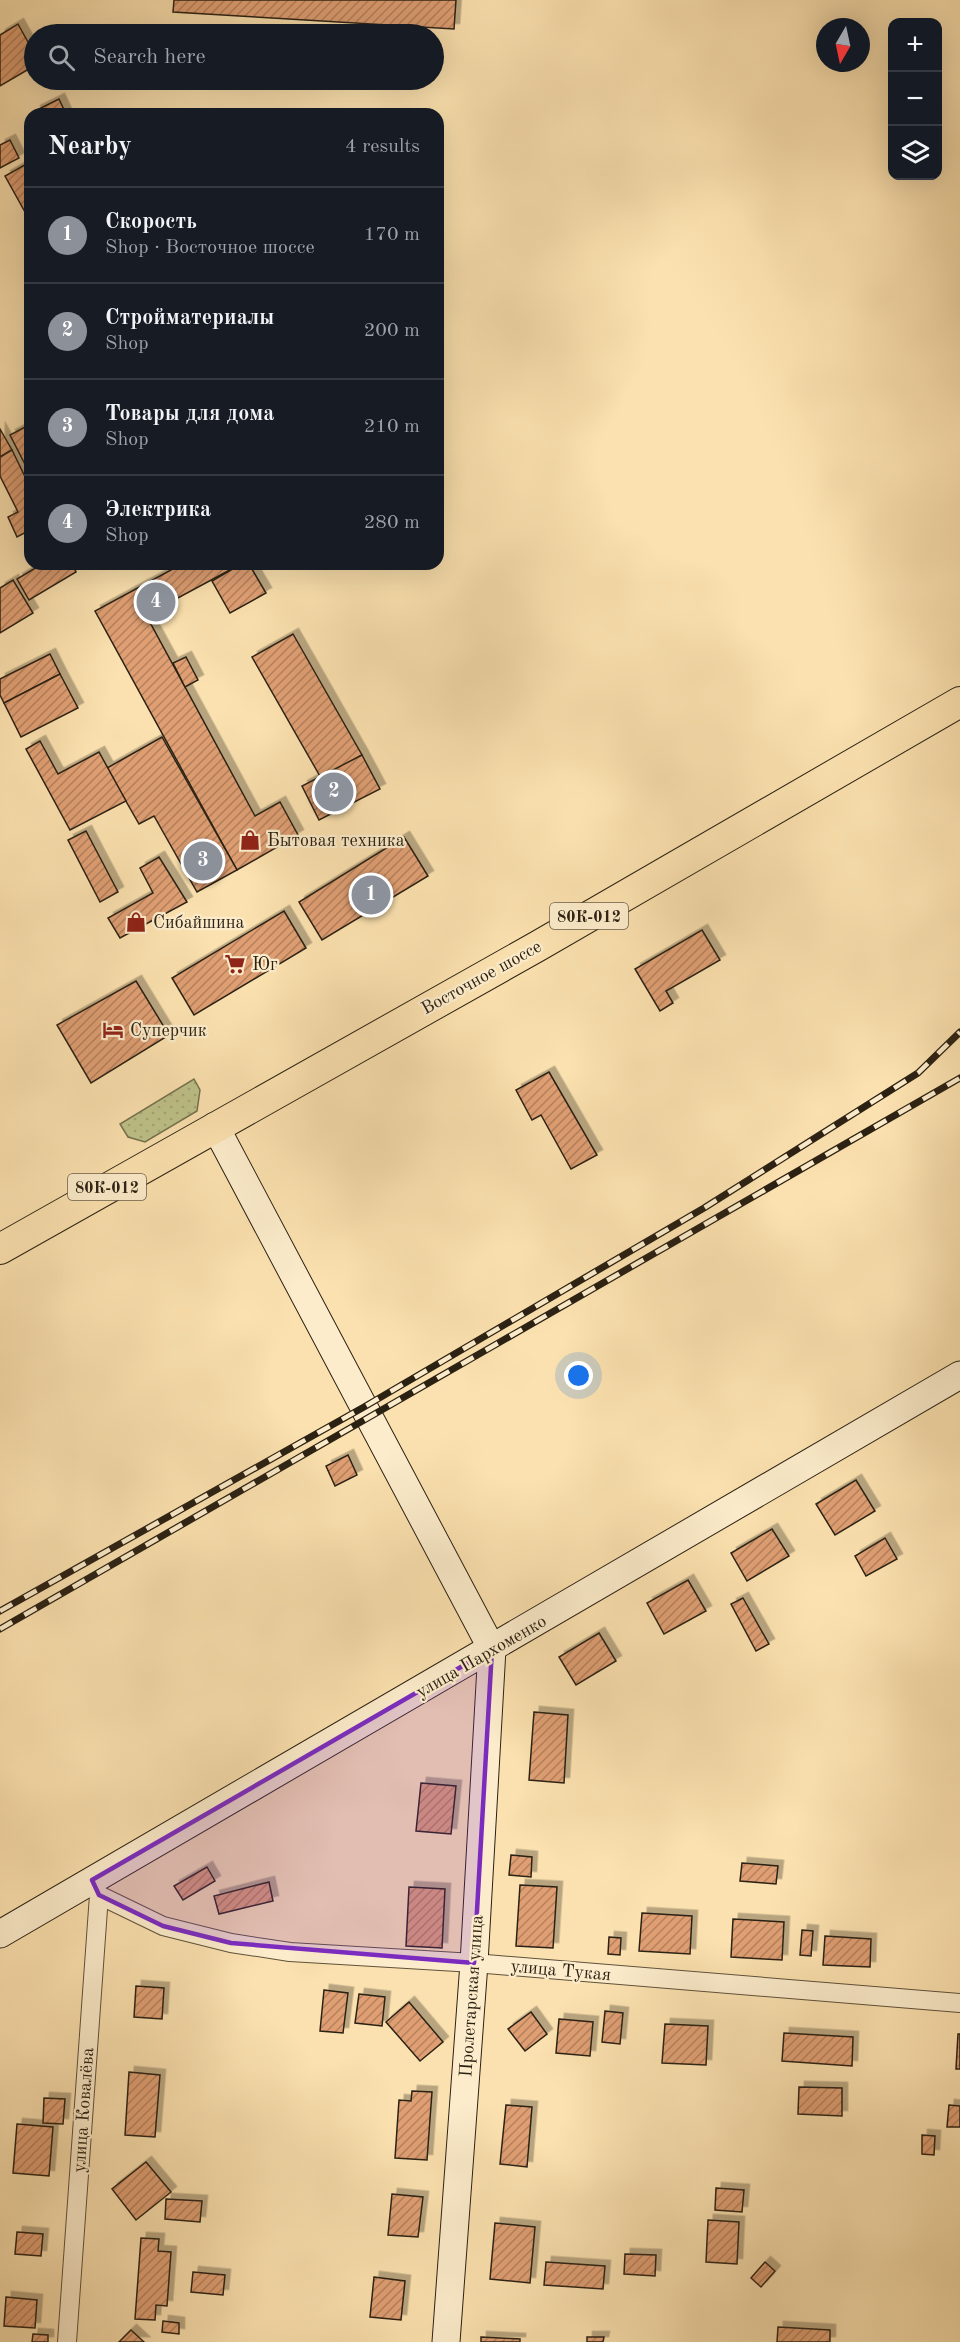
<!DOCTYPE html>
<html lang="en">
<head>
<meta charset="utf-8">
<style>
	body { margin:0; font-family:"Old Standard TT",serif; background:#242831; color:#f1f3f6 }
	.controls { position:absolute; right:18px; top:18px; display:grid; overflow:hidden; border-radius:12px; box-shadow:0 6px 24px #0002 }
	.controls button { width:54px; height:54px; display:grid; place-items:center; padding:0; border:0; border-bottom:2px solid #363941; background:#171b24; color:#f1f3f6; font:30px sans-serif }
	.compass { position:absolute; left:816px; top:18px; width:54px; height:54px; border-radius:50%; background:#171b24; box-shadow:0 6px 24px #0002; rotate:189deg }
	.you { position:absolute; left:579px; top:1376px; width:21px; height:21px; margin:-15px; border:4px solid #fff; border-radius:50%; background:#1a73e8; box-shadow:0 0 0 9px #1a73e833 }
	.badge { display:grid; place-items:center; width:39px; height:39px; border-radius:50%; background:#8c9099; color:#fff; font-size:20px; font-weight:700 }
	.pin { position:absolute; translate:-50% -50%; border:3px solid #fff; box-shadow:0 2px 6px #0006 }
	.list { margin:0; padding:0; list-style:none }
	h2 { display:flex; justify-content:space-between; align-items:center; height:78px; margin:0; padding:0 24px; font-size:26px }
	h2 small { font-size:20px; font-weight:400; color:#9ea1a6 }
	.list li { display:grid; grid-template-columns:39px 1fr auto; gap:18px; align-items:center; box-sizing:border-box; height:96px; padding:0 24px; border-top:2px solid #363941 }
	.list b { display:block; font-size:22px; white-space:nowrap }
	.list p { margin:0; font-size:20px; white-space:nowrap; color:#9ea1a6 }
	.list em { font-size:20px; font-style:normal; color:#9ea1a6 }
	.icon { flex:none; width:33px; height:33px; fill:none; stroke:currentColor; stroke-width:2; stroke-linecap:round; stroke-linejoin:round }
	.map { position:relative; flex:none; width:960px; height:2342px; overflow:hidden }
	.search { position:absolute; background:#171b24; box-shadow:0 6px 24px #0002; left:24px; top:24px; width:420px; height:66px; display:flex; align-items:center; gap:15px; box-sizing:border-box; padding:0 21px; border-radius:33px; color:#9ea1a6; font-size:22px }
	.panel { position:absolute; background:#171b24; box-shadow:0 6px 24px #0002; left:24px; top:108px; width:420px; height:462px; border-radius:18px }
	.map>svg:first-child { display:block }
	.grass { fill:url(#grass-dots); stroke:#75724e; stroke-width:1.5 }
	.building { fill:url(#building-hatch); stroke:#2b2113; stroke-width:1.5; filter:url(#shadow) }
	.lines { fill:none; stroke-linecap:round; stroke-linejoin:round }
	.street-casing { stroke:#5f513a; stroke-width:20 }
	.secondary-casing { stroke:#2b2113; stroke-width:29 }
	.primary-casing { stroke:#2b2113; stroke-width:32 }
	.street { stroke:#fceccb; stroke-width:18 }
	.secondary { stroke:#fceccb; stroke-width:27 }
	.primary { stroke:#fbe1af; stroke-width:30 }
	.rail-casing { stroke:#2b2113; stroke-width:7 }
	.rail { stroke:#fceccb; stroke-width:4.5; stroke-dasharray:14; stroke-linecap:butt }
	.marked { fill:#7b2cbf; fill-opacity:0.2; stroke:#7b2cbf; stroke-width:4.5; stroke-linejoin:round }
	.labels { text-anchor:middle; stroke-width:4.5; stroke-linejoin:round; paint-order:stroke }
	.shield { fill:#fceccb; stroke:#6a5e4a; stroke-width:1.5 }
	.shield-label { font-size:16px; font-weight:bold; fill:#2b2113 }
	.poi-label { font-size:18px; fill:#2b2113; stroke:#fceccb; text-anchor:start }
	.street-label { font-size:18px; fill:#2b2113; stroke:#fceccb }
</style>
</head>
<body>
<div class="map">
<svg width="960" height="2342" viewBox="0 0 960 2342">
	<defs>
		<pattern id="grass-dots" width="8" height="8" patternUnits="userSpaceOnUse" patternTransform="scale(1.5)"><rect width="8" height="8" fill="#bfc28a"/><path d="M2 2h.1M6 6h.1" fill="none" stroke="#a4a676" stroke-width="1.8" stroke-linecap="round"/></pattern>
		<pattern id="building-hatch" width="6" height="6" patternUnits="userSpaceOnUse" patternTransform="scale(1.5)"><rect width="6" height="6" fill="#df9f73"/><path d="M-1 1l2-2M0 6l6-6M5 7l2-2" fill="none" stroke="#b5815d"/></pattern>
		<filter id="shadow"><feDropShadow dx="5.5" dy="-5.5" stdDeviation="0" flood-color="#0004"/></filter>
	</defs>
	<rect width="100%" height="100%" fill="#fbe1af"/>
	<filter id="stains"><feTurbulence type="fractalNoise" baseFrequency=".00333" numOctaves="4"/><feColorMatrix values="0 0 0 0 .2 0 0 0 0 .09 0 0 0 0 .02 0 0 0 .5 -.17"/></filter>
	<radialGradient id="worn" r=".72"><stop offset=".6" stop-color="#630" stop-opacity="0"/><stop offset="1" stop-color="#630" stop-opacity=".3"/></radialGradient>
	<polygon class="grass" points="194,1079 200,1090 197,1111 145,1142 128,1137 120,1124"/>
	<g class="building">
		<polygon points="174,0 456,0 454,29 173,12"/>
		<polygon points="18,24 34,53 34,66 0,86 0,35"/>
		<polygon points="59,99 66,114 36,114 35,111"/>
		<polygon points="10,140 19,158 0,168 0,145"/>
		<polygon points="30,162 30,209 25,212 5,176"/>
		<polygon points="27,426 30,432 30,474 10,435"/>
		<polygon points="0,429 12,450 0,457"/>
		<polygon points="12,450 30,487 30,530 17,537 8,517 18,512 0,476 0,457"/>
		<polygon points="42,564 72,564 76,572 29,600 17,579"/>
		<polygon points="182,564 241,564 146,615 255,816 280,802 298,835 237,870 95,611"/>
		<polygon points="241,564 249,564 266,593 230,613 212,581"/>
		<polygon points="13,580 33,613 0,633 0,588"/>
		<polygon points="293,634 362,755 321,778 252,657"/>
		<polygon points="50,654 60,674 4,703 0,695 0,679"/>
		<polygon points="186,657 198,680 185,687 173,663"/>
		<polygon points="60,674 78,708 21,737 4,703"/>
		<polygon points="162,737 237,870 197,892 154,816 139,824 107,768"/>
		<polygon points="40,741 58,774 99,752 126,801 70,830 26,749"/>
		<polygon points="362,755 380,789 319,820 302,786"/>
		<polygon points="86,831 118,892 100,902 68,840"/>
		<polygon points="404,837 428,876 322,940 299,902"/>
		<polygon points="159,857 187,902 120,938 108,918 153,893 140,868"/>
		<polygon points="284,911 306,948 194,1015 172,978"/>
		<polygon points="702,930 720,960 666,991 673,1003 660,1011 635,969"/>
		<polygon points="136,981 169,1035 91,1083 57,1025"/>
		<polygon points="549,1072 597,1155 571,1169 541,1115 532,1120 516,1090"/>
		<polygon points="348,1455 357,1475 335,1486 326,1466"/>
		<polygon points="856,1480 875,1511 835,1535 816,1504"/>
		<polygon points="772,1529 789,1556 747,1581 731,1553"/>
		<polygon points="885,1538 897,1559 866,1576 855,1556"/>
		<polygon points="688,1580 706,1611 664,1634 647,1603"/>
		<polygon points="743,1598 769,1644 756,1651 731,1604"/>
		<polygon points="599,1633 616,1661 576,1685 559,1657"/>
		<polygon points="534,1712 568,1715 564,1783 529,1780"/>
		<polygon points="421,1783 456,1786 451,1834 416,1831"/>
		<polygon points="511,1855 532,1857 531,1877 509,1875"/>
		<polygon points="742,1863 778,1866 776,1884 740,1881"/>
		<polygon points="207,1867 215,1881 183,1900 174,1886"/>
		<polygon points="269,1882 273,1901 219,1914 214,1896"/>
		<polygon points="520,1885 557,1887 553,1948 516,1946"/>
		<polygon points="409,1887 445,1889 442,1948 406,1946"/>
		<polygon points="642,1913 692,1916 690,1954 639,1951"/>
		<polygon points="733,1919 784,1922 782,1960 731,1957"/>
		<polygon points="802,1930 813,1931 811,1956 800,1955"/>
		<polygon points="825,1936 871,1939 870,1967 823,1965"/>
		<polygon points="609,1937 621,1938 620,1955 608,1954"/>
		<polygon points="136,1986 164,1988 162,2019 134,2017"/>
		<polygon points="324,1990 348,1993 343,2033 320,2031"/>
		<polygon points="359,1994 385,1997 382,2026 355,2023"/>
		<polygon points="409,2002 443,2042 420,2061 386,2022"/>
		<polygon points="605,2011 623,2013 620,2044 602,2042"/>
		<polygon points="531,2012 547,2034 525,2051 508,2029"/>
		<polygon points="559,2019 593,2022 590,2056 556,2053"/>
		<polygon points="665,2024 708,2026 706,2065 662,2063"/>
		<polygon points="784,2033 853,2037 852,2066 782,2061"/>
		<polygon points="958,2034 960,2034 960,2069 956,2069"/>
		<polygon points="129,2072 160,2075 155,2137 125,2135"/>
		<polygon points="799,2087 842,2088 842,2116 798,2114"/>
		<polygon points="412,2091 432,2092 427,2160 395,2158 399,2100 411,2101"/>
		<polygon points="44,2098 65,2099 63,2124 43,2123"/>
		<polygon points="506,2105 532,2107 527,2167 500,2164"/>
		<polygon points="949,2105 960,2106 960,2127 947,2127"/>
		<polygon points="17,2124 53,2127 49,2176 13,2173"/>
		<polygon points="922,2135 935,2136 934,2155 922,2154"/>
		<polygon points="146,2162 171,2192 136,2220 112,2189"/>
		<polygon points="716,2188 744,2190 742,2212 715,2210"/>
		<polygon points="392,2194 423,2197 418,2237 388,2235"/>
		<polygon points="166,2199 202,2201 200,2222 165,2219"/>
		<polygon points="708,2220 739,2222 737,2264 706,2262"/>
		<polygon points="495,2223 535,2227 530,2283 490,2279"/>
		<polygon points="17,2232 43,2234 41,2256 15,2254"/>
		<polygon points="141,2238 159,2239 158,2251 171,2252 167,2306 156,2305 155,2320 135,2319"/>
		<polygon points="625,2254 656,2255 655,2276 624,2274"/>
		<polygon points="546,2262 605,2266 603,2289 544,2285"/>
		<polygon points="765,2262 775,2271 761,2287 751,2278"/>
		<polygon points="193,2272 225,2275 223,2295 191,2292"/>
		<polygon points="374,2277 405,2281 401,2320 370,2317"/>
		<polygon points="6,2297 37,2300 35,2328 4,2326"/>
		<polygon points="163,2321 179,2323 179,2334 162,2332"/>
		<polygon points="778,2327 830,2330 830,2342 777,2342"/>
		<polygon points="131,2330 144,2342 119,2342"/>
		<polygon points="33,2334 48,2335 48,2342 32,2342"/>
		<polygon points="481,2337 520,2339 520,2342 481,2342"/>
		<polygon points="587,2337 604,2337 603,2342 587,2342"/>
	</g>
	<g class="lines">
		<g class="street-casing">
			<g id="street">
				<polyline points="99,1895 163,1926 231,1943 290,1952 474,1963 960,2003"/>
				<polyline points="67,2342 99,1895 95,1887"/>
			</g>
		</g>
		<g class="secondary-casing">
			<g id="secondary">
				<polyline points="215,1126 492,1649 474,1963 446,2342"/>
				<polyline points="0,1934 960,1375"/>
			</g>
		</g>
		<g class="primary-casing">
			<polyline id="primary" points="0,1249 538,946 960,702"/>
		</g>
		<use href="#street" class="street"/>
		<use href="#secondary" class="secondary"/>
		<use href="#primary" class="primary"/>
		<g class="rail-casing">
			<g id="rail">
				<polyline points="0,1611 364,1407 704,1208 918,1073 960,1032"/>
				<polyline points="0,1629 960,1078"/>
			</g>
		</g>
		<use href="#rail" class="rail"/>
	</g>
	<path class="marked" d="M492 1649 474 1963 231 1943 163 1926 99 1895 92 1880Z"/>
	<defs>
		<g id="shop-bare" transform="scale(1.62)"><path d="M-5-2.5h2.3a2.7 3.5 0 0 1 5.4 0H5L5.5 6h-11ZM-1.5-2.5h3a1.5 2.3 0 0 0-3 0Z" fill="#8f2418" stroke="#fceccb" stroke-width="2.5" paint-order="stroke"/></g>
		<g id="supermarket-bare" transform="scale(1.62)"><path d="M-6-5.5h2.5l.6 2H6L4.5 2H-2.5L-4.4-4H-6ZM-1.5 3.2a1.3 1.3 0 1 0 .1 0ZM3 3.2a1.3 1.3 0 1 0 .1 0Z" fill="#8f2418" stroke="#fceccb" stroke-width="2.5" paint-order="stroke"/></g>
		<g id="hotel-bare" transform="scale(1.62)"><path d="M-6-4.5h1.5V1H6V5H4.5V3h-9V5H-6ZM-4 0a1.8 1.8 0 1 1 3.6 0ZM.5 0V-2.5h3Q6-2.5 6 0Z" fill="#8f2418" stroke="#fceccb" stroke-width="2.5" paint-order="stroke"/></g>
	</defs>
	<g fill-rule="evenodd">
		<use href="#shop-bare" x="250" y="840"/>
		<use href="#shop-bare" x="136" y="922"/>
		<use href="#supermarket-bare" x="235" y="964"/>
		<use href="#hotel-bare" x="113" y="1030"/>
	</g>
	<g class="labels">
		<g class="shield">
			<rect x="550" y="903" width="78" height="26" rx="4.5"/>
			<rect x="68" y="1174" width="78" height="26" rx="4.5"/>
		</g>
		<g class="shield-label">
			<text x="589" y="922">80К-012</text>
			<text x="107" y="1193">80К-012</text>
		</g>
		<g class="poi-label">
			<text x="267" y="846">Бытовая техника</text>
			<text x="153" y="928">Сибайшина</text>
			<text x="252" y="970">Юг</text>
			<text x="130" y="1036">Суперчик</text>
		</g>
		<g class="street-label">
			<text transform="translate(481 977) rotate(-29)" y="6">Восточное шоссе</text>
			<text transform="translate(481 1656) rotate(-30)" y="6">улица Пархоменко</text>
			<text transform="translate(561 1970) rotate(5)" y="6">улица Тукая</text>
			<text transform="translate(471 1996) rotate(-86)" y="6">Пролетарская улица</text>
			<text transform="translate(83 2110) rotate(-86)" y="6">улица Ковалёва</text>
		</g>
	</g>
	<rect width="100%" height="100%" filter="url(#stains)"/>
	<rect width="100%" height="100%" fill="url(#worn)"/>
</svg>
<div class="controls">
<button>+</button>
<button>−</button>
<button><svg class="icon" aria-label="layers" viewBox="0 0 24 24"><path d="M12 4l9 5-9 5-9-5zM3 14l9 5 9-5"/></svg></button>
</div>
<svg class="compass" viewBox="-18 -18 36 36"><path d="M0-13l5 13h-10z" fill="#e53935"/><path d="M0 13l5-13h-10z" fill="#9ea1a6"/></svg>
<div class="you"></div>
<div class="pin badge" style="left:371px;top:895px">1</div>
<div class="pin badge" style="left:334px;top:792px">2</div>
<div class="pin badge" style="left:203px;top:861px">3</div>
<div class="pin badge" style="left:156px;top:602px">4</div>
<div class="search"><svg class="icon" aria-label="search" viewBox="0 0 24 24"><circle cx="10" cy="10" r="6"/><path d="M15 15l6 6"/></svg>Search here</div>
<section class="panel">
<h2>Nearby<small>4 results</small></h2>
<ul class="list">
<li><span class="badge">1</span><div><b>Скорость</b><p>Shop · Восточное шоссе</p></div><em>170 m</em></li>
<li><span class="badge">2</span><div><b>Стройматериалы</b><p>Shop</p></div><em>200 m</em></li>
<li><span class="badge">3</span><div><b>Товары для дома</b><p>Shop</p></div><em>210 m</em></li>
<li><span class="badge">4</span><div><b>Электрика</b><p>Shop</p></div><em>280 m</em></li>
</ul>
</section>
</div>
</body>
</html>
